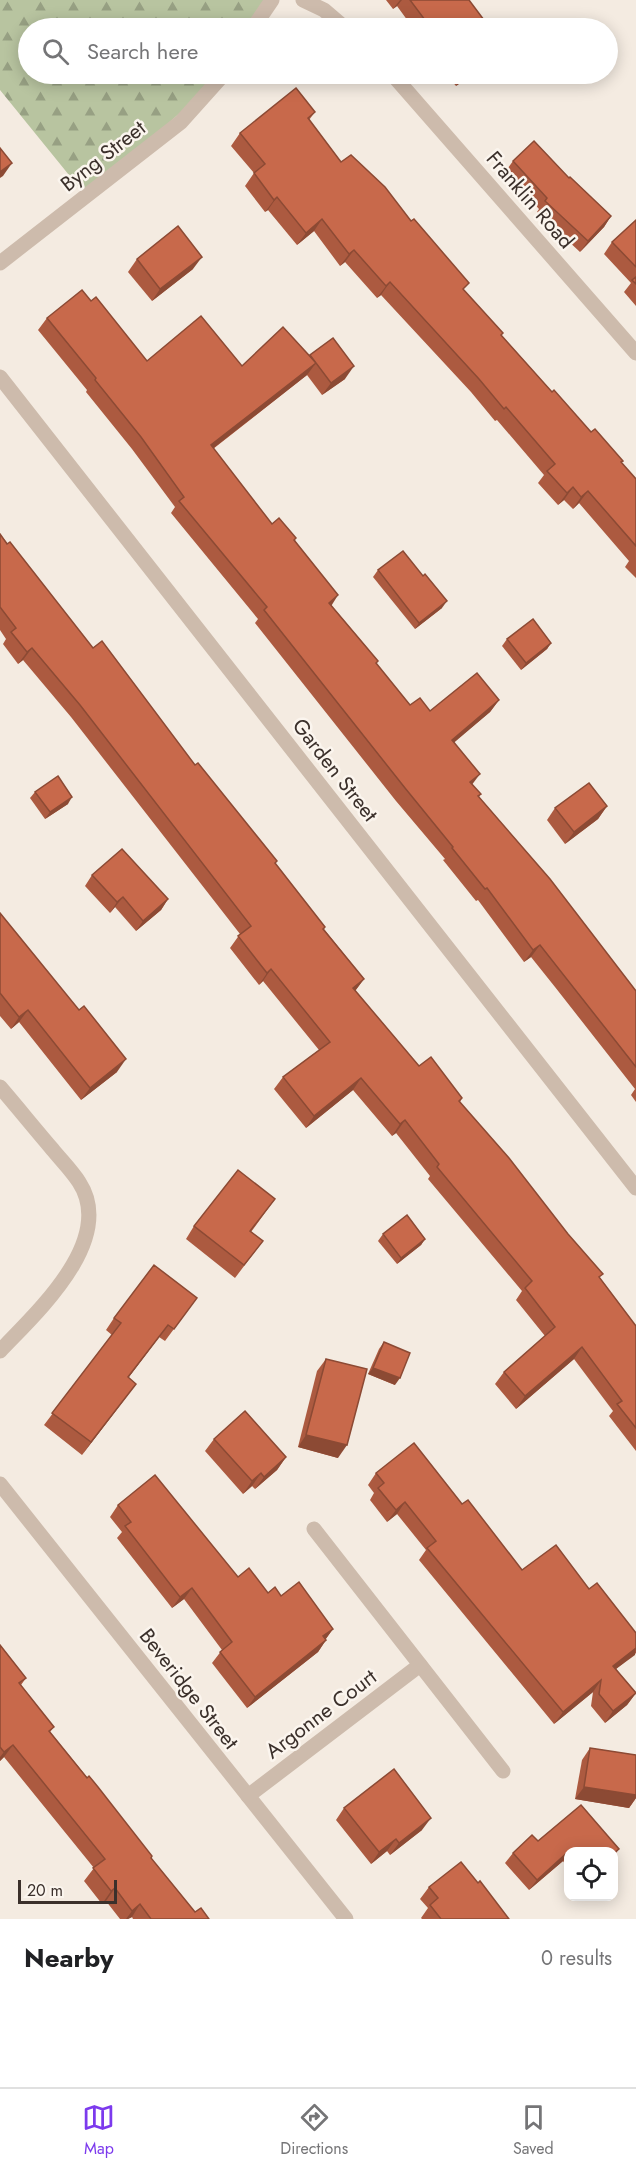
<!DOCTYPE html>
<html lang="en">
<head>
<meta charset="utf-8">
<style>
	body { margin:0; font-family:Jost,sans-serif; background:#f6f6f6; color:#202124 }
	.controls { position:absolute; right:18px; bottom:18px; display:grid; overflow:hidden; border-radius:12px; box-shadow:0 3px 15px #0003 }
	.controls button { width:54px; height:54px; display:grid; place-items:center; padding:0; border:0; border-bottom:2px solid #e0e0e0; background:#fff; color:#202124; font:30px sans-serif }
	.scale { position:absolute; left:18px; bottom:15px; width:99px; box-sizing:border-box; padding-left:6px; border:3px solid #3b302b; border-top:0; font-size:16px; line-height:21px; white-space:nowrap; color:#3b302b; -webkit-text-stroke:4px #fbf5ee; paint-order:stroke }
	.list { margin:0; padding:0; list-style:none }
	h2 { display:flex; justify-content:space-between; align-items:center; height:78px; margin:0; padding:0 24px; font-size:26px }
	h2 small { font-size:20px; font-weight:400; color:#757577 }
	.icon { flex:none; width:33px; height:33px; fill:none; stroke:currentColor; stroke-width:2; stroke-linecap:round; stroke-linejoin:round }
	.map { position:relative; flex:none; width:636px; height:1919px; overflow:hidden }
	.search { position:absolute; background:#fff; box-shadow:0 3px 15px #0003; left:18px; right:18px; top:18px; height:66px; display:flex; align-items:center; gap:15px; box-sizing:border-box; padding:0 21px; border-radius:33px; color:#757577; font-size:22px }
	.sheet { height:168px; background:#fff }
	nav { display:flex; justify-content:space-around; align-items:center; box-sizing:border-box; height:84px; border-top:2px solid #e0e0e0; background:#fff; font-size:16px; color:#757577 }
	nav a { display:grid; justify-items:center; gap:3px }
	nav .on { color:#7c3aed }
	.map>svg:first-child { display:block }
	.forest { fill:url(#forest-firs) }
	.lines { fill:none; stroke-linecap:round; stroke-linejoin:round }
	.street { stroke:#cdbbac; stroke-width:15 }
	.wall { fill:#ac5a40 }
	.shaded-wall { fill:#8c4a34 }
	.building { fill:#c8694b; stroke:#8c4a34; stroke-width:1.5 }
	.labels { text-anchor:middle; stroke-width:5; stroke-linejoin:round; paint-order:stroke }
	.street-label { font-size:21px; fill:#3b302b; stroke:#fbf5ee }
</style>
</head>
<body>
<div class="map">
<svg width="636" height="1919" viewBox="0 0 636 1919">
	<defs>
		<pattern id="forest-firs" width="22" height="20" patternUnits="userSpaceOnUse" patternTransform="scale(1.5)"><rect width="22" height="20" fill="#b8c4a0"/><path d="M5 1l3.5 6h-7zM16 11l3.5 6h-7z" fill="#97a083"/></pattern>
	</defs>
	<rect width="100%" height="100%" fill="#f4ebe1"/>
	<polygon class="forest" points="0,0 272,0 253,28 28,28 28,74 224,74 86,196 0,90"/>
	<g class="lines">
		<g class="street">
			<polyline points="303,0 324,10 345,28"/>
			<polyline points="253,28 272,0"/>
			<polyline points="392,74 636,353"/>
			<polyline points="0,263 181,122 224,74"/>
			<polyline points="0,377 636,1188"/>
			<path d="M0 1087C18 1108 35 1129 53 1150 62 1161 72 1171 79 1182 117 1240 36 1313 0 1351"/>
			<polyline points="0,1484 346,1919"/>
			<polyline points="314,1529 503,1771"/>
			<polyline points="248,1796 420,1665"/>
		</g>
	</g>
	<g class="wall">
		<polygon points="386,0 469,0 490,28 413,28 397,6 393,9"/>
		<polygon points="446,74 473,74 456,86"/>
		<polygon points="315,112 309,120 341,162 464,291 502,336 552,392 621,463 636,479 636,578 625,567 629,561 579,503 573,509 564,500 558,505 538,483 544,475 497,420 495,421 471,392 381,295 377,298 345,262 340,266 314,231 297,245 268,210 265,212 245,186 254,173 231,146 240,133"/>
		<polygon points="513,161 569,178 611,216 604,227 580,252 537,212 539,209 505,172"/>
		<polygon points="636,220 636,306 624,292 631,283 604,254 612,242"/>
		<polygon points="137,259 193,269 152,301 128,272"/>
		<polygon points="91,301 147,361 242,366 309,356 310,355 345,379 322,395 307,375 213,449 272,524 295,540 331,605 378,661 376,664 410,705 430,711 499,700 490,712 454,742 472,785 481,794 479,797 636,991 636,1102 631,1095 635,1089 555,987 531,957 524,962 478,900 476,901 443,860 445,859 396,801 255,623 258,619 171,513 175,507 132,449 86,392 87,390 38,330 47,318"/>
		<polygon points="0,534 93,648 195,765 275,863 325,927 324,929 364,979 355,991 419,1066 462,1098 460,1102 600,1278 636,1326 636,1451 609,1416 613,1411 574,1359 516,1409 495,1384 504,1372 545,1336 516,1300 522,1291 428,1179 430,1176 396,1133 392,1136 353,1090 306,1128 274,1089 283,1077 319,1050 263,981 259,985 230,948 240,934 71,717 23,660 18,664 3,644 6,639 0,630"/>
		<polygon points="378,570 442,608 415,629 373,577"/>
		<polygon points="507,639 551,643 547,649 521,670 502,646"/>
		<polygon points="35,792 68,804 45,819 30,798"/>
		<polygon points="607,806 598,819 565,844 547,820 555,808"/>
		<polygon points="92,875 168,899 161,910 136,931 115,907 110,913 85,886"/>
		<polygon points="0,913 117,1072 81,1100 19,1022 11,1029 0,1016"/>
		<polygon points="275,1199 251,1232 263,1241 235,1278 186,1239 194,1226"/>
		<polygon points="383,1234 425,1239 421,1245 397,1264 378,1241"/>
		<polygon points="188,1310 165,1341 159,1337 128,1378 127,1396 82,1455 44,1425 112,1335 106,1330 114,1318"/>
		<polygon points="384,1342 395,1385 368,1374 379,1349"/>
		<polygon points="326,1359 338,1458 298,1447 317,1371"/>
		<polygon points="214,1439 286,1457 277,1470 255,1489 252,1486 243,1494 205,1451"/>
		<polygon points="376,1473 462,1504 522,1570 589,1589 636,1633 636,1653 616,1669 636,1693 627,1705 605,1723 591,1706 593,1692 554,1724 419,1560 426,1550 397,1514 387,1522 370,1500 374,1493 368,1485"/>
		<polygon points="118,1505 238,1577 268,1593 281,1596 333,1629 325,1640 326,1640 318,1652 247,1708 212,1663 222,1650 184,1599 172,1608 117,1538 122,1532 110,1517"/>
		<polygon points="0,1645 26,1678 21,1685 54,1727 50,1732 152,1856 151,1858 195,1912 209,1919 133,1919 132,1917 128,1919 120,1919 106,1901 102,1904 84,1881 94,1868 4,1757 0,1761"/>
		<polygon points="590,1748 636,1755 636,1798 629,1808 575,1799 582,1760"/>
		<polygon points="344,1808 422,1830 390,1855 387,1851 371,1864 336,1820"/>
		<polygon points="538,1841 619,1849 614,1856 614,1851 568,1851 568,1868 563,1861 529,1890 505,1863 513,1853"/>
		<polygon points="478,1883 509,1919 422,1919 421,1918 428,1908 420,1899 429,1887"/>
	</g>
	<g class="shaded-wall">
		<polygon points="400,0 402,0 397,6 393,9"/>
		<polygon points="464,74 473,74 456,86"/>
		<polygon points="12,163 3,176 0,178 0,172"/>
		<polygon points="277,197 268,210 265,212 274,200"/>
		<polygon points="611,216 604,227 580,252 588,241"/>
		<polygon points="322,219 314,231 297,245 306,233"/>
		<polygon points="354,250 345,262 340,266 349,254"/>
		<polygon points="202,257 193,269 152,301 160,289"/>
		<polygon points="390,282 381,295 377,298 386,286"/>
		<polygon points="316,363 307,375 202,457 211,445"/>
		<polygon points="354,366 345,379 322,395 331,383"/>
		<polygon points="573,487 564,500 558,505 567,493"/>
		<polygon points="588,491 579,503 573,509 581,497"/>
		<polygon points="338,595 330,608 329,603"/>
		<polygon points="447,601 442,608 415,629 419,623"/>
		<polygon points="551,643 547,649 521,670 526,663"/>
		<polygon points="32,648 23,660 18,664 27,652"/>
		<polygon points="499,700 490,712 443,752 452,740"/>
		<polygon points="480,774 471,786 470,782"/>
		<polygon points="72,797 68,804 45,819 50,812"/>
		<polygon points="607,806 598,819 565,844 574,832"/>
		<polygon points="123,897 115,907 110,913 117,902"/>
		<polygon points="168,899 161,910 136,931 143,921"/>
		<polygon points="540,945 531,957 524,962 533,950"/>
		<polygon points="271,969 263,981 259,985 267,973"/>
		<polygon points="364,979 355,991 353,988"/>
		<polygon points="28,1010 19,1022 11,1029 19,1017"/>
		<polygon points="126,1059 117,1072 81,1100 90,1088"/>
		<polygon points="361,1078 353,1090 306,1128 314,1116"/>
		<polygon points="405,1120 396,1133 392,1136 400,1124"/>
		<polygon points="425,1239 421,1245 397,1264 401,1258"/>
		<polygon points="168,1325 159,1337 119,1390 128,1377"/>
		<polygon points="582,1347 574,1359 516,1409 525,1396"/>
		<polygon points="373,1368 400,1378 395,1385 368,1374"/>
		<polygon points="136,1384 127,1396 82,1455 91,1442"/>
		<polygon points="306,1435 347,1445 338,1458 298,1447"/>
		<polygon points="286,1457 277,1470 255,1489 264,1477"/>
		<polygon points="261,1473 252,1486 243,1494 252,1481"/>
		<polygon points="405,1502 397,1514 387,1522 396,1510"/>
		<polygon points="192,1588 184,1599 172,1608 180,1597"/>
		<polygon points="333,1629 325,1640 323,1636"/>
		<polygon points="326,1640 318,1652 247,1708 255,1697"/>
		<polygon points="636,1648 635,1655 605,1677 613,1666"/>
		<polygon points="601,1680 593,1692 554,1724 563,1712"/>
		<polygon points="636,1693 627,1705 605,1723 613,1711"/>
		<polygon points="13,1745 4,1757 0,1761 0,1757 4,1752"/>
		<polygon points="584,1787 636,1795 636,1798 629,1808 575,1799"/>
		<polygon points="431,1818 422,1830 390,1855 399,1843"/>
		<polygon points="396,1839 387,1851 371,1864 379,1852"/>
		<polygon points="568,1852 563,1861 529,1890 537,1880"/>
		<polygon points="115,1888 106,1901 102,1904 111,1891"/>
		<polygon points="140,1904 132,1917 128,1919 126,1919 132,1911"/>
	</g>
	<g class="building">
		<polygon points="410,0 469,0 490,28 431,28"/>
		<polygon points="296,88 315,112 308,118 341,162 351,155 385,187 411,221 414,219 469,283 463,289 503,333 501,335 552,392 554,390 591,432 595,429 623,461 621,462 636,479 636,546 588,491 581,497 573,487 567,493 547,471 555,464 506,407 504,409 479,379 390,282 386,286 354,250 349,254 322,219 306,233 277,197 274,200 254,173 265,164 240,133"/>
		<polygon points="534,141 569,178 570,177 611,216 588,241 545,201 547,198 513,161"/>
		<polygon points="0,148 12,163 0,172"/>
		<polygon points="636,220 636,267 612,242"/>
		<polygon points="178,226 202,257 160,289 137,259"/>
		<polygon points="636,277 636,284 632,280"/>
		<polygon points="82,290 91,301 96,297 147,361 201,316 242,366 283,327 316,363 211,445 272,524 279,518 296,538 294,540 338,595 329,603 378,661 376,663 410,705 420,698 430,711 477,673 499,700 452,740 480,774 470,782 481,794 478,796 550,879 636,991 636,1067 540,945 533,950 487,888 485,889 452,848 453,847 405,788 264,610 267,607 179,501 184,497 141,437 95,380 96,378 47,318"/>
		<polygon points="333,338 354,366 331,383 310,355"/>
		<polygon points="0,534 7,544 10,542 93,648 102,641 195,765 198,763 277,861 275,863 325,927 323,929 364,979 353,988 419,1066 431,1057 462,1098 459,1101 509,1158 568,1234 603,1274 599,1277 636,1326 636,1428 617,1404 622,1401 582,1347 525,1396 504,1372 555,1327 525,1288 532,1281 437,1167 439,1164 405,1120 400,1124 361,1078 314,1116 283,1077 330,1042 271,969 267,973 238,936 251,926 80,705 32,648 27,652 11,632 16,628 0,607"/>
		<polygon points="403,551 423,576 425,574 447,601 419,623 378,570"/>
		<polygon points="533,619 551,643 526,663 507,639"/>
		<polygon points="58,776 72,797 50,812 35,792"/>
		<polygon points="589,783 607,806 574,832 555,808"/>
		<polygon points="122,849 168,899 143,921 123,897 117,902 92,875"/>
		<polygon points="0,913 79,1010 84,1006 126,1059 90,1088 28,1010 19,1017 0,993"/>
		<polygon points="238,1170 275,1199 250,1231 263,1241 244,1265 194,1226"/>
		<polygon points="407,1215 425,1239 401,1258 383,1234"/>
		<polygon points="154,1265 197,1298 174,1329 168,1325 128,1377 136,1384 91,1442 52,1413 121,1323 114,1318"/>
		<polygon points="384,1342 410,1353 400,1378 373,1368"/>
		<polygon points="326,1359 367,1369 347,1445 306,1435"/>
		<polygon points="245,1411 286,1457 264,1477 261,1473 252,1481 214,1439"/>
		<polygon points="414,1443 462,1504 468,1500 522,1570 556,1545 589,1589 597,1583 636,1633 636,1648 613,1666 636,1693 613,1711 599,1694 601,1680 563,1712 427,1548 436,1541 405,1502 396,1510 378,1488 384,1483 376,1473"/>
		<polygon points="155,1475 238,1577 249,1568 268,1593 275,1587 281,1596 299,1582 333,1629 323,1636 326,1640 255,1697 220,1652 232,1642 192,1588 180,1597 125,1526 131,1522 118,1505"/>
		<polygon points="0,1645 26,1678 19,1683 54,1727 49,1731 87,1778 89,1776 98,1787 152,1856 151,1858 195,1912 201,1908 209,1919 151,1919 140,1904 132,1911 115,1888 111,1891 93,1868 105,1859 13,1745 4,1752 0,1747"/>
		<polygon points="590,1748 636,1755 636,1795 584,1787"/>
		<polygon points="394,1769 431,1818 399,1843 396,1839 379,1852 344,1808"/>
		<polygon points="581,1805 619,1849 614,1853 614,1851 571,1851 570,1850 537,1880 513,1853 532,1835 538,1841"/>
		<polygon points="461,1862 478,1883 480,1881 509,1919 441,1919 430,1905 438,1898 429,1887"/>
	</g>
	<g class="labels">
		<g class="street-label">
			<text transform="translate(103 156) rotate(-38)" y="7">Byng Street</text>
			<text transform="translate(530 200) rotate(49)" y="7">Franklin Road</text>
			<text transform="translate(335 770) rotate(52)" y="7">Garden Street</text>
			<text transform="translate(189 1689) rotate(52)" y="7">Beveridge Street</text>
			<text transform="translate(321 1714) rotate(-37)" y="7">Argonne Court</text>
		</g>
	</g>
</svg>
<div class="controls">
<button><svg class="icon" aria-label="locate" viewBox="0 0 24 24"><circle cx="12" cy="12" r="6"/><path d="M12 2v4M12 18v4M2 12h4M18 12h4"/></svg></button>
</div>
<div class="scale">20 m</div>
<div class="search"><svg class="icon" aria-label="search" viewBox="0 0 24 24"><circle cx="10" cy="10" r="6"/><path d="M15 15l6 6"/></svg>Search here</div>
</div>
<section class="sheet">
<h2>Nearby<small>0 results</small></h2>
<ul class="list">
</ul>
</section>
<nav>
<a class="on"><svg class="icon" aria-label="map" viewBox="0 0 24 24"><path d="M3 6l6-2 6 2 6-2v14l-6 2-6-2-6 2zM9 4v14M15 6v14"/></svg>Map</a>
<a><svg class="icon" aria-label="directions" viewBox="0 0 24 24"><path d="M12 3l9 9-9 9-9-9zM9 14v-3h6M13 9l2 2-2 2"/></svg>Directions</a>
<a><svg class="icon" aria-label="saved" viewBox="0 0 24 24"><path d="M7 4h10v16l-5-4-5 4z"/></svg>Saved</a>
</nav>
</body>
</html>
